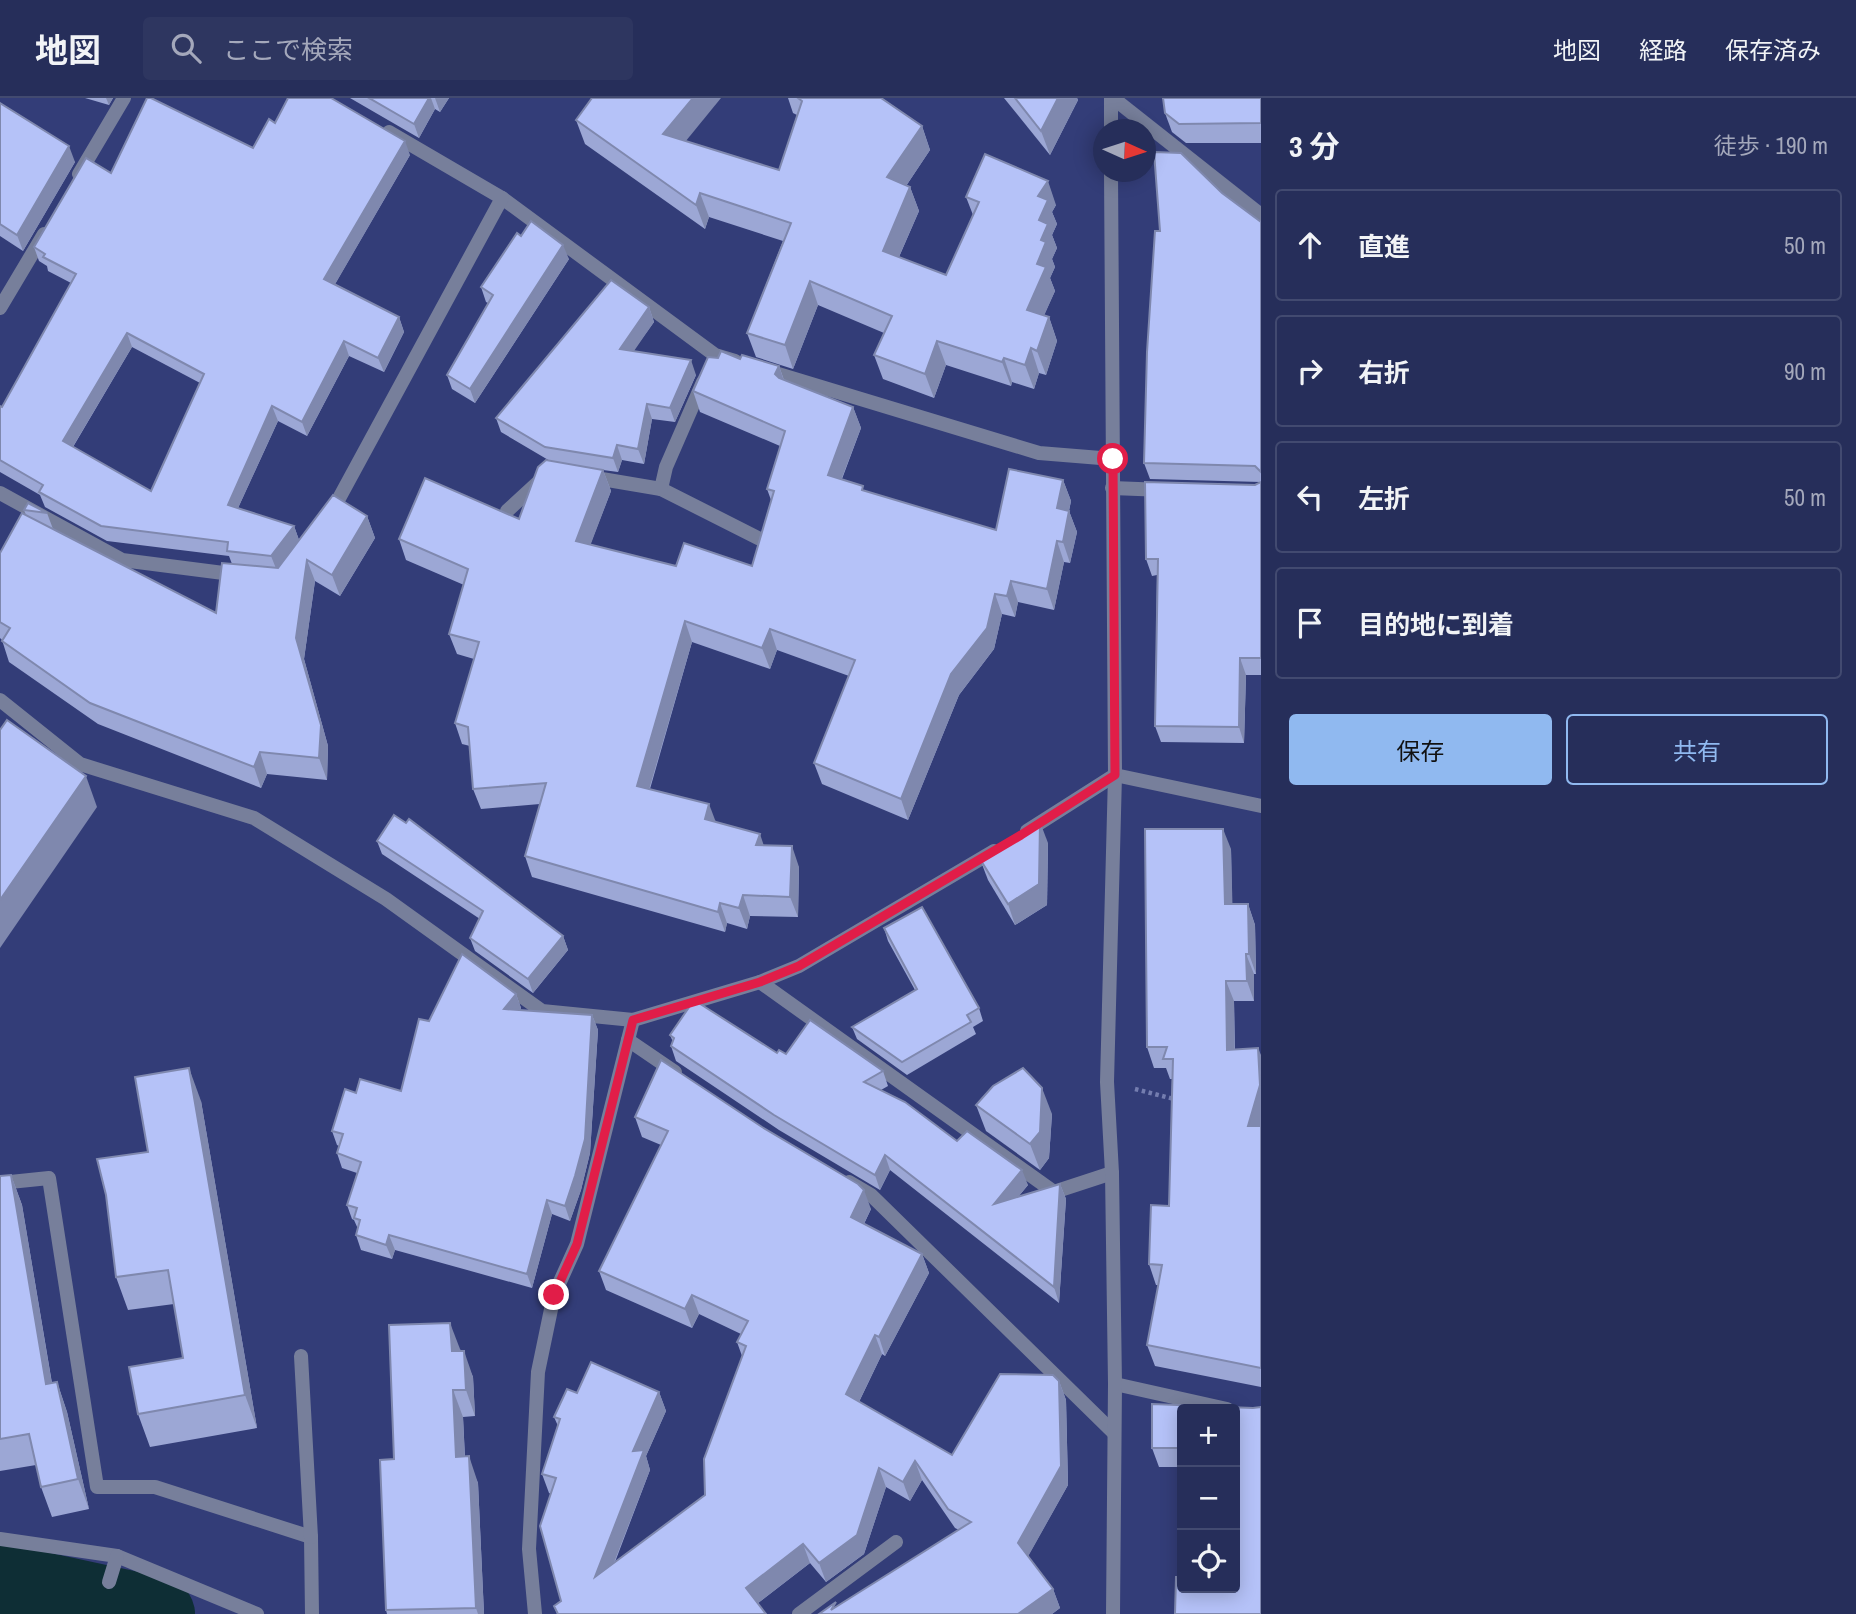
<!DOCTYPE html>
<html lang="ja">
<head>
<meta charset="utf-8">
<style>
	body { margin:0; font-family:"Archivo Narrow","Noto Sans JP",sans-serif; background:#2e3660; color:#f1f3f6 }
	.controls { position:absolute; right:21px; bottom:21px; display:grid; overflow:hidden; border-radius:7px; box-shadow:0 4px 18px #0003 }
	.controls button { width:63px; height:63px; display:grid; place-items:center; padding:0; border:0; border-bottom:2px solid #424a70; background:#262e5a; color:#f1f3f6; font:35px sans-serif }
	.compass { position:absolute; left:1093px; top:21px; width:63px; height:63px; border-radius:50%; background:#262e5a; box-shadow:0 4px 18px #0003; rotate:93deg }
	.stop { position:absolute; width:21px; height:21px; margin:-16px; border:5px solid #e11d48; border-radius:50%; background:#fff }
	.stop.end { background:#e11d48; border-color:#fff; box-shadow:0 2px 7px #0008 }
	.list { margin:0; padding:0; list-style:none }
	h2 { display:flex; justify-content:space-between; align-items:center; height:91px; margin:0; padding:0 28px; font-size:30px }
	h2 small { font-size:23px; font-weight:400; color:#a4a8bb }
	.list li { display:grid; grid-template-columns:46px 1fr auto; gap:21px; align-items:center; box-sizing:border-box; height:112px; margin:0 14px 14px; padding:0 14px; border:2px solid #424a70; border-radius:7px }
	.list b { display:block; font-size:26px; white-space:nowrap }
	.list em { font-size:23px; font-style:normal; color:#a4a8bb }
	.actions { display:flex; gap:14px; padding:21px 28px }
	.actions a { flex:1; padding:16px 0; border:2px solid #90b9f0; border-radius:7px; text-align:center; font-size:24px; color:#90b9f0 }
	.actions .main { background:#90b9f0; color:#111 }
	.icon { flex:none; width:38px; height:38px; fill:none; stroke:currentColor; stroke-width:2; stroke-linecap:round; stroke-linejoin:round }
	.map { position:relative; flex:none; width:1261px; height:1516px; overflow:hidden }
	header { display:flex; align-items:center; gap:42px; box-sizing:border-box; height:98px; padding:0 35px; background:#262e5a; border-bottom:2px solid #424a70 }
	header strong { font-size:33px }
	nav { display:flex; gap:38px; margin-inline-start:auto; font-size:24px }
	.search { width:490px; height:63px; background:#2e3660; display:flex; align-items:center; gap:18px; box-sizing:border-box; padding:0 24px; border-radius:7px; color:#a4a8bb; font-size:26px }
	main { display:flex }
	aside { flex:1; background:#262e5a }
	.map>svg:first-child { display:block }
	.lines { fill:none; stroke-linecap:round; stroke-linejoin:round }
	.river { stroke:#0e2e35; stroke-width:74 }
	.path { stroke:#747daf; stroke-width:4.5; stroke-dasharray:3.5 3.5; stroke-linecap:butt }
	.service { stroke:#777f9b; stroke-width:14 }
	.minor { stroke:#777f9b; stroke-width:14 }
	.tertiary { stroke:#777f9b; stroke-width:14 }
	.wall { fill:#9ca7d5; fill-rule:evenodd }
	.shaded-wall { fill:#7f88ae }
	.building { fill:#b5c2f8; stroke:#7f88ae; stroke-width:2; fill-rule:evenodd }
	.route { stroke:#e11d48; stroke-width:9 }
</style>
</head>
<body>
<header>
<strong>地図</strong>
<div class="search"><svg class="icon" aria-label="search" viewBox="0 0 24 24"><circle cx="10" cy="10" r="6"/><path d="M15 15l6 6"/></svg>ここで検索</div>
<nav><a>地図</a><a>経路</a><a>保存済み</a></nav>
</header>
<main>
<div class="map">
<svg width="1261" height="1516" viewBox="0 0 1261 1516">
	<rect width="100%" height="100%" fill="#333d78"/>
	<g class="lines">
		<polyline class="river" points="0,1482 158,1516"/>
		<polyline class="path" points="1135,991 1174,1001"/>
		<g class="service">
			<polyline points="0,1085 49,1080 97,1389 155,1389 311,1439 312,1516"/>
			<polyline points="301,1258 311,1439"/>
		</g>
		<g class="minor">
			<polyline points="1113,0 1261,117"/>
			<polyline points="79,76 124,0"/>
			<polyline points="502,100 715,257 735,263"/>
			<polyline points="0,210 44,136"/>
			<polyline points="765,272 1039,355 1113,361"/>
			<polyline points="703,284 666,369 661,391 764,443"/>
			<polyline points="590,379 661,391"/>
			<polyline points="1112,390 1164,392"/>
			<polyline points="0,395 122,462 239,477"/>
			<polyline points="507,413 544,379"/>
			<polyline points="330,417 502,100 389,34"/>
			<polyline points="0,602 80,666 254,720 386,801 542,913 633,922 760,884 799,868 994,753"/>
			<polyline points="1027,733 1115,677 1261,708"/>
			<polyline points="760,884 1054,1094 1112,1075"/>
			<polyline points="628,942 675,974"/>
			<polyline points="849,1084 871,1097 1114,1335"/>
			<polyline points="1115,1286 1227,1311"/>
			<polyline points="0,1441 117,1458 257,1516"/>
			<polyline points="109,1484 117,1458"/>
			<polyline points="535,1516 529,1451 538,1274 554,1197 577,1146 633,922"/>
			<polyline points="799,1516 896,1444"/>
		</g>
		<g class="tertiary">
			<polyline points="1111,0 1111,32"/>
			<polyline points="1111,74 1115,677 1107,984 1112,1075 1115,1286 1113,1516"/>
		</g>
	</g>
	<g class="wall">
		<polygon points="85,0 113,0 109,7"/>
		<polygon points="350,0 449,0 440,14 435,11 419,40"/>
		<polygon points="788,0 882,0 922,28 930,52 906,88 910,89 919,113 899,159 946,177 973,117 966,99 1056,107 1052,114 1057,126 1052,137 1057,150 1052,161 1055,169 1050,180 1055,193 1044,217 1049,219 1057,243 1046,277 1039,275 1034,291 1012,284 1011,288 946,267 934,300 883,281 874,257 884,235 818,207 793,271 756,259 747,235 783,143 709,119 705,131 585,46 576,22 686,43 779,72 797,17 793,15"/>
		<polygon points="1004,0 1077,0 1078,2 1050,57"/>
		<polygon points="1261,0 1261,45 1186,45 1172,34 1165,15"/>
		<polygon points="0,5 75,64 23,153 0,138"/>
		<path d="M275 25 410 57 335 186 399 219 404 234 384 274 349 258 307 338 278 323 238 410 294 428 299 442 367 418 375 440 340 498 315 483 304 561 328 648 327 682 267 676 261 690 98 626 9 564 2 542 0 540V455L26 417 24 412 47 415 53 431 216 515 232 466 229 458 107 443 45 409 40 397 0 374V308L2 309 71 185 48 173 47 168 39 163 34 149 111 75 253 50ZM132 249 200 285 151 393 73 349Z"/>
		<polygon points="1222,95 1261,124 1261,577 1246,577 1244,645 1161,644 1155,628 1157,477 1152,478 1146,461 1261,384 1150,381 1144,365 1160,133"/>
		<polygon points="521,138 569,161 475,305 452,291 447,277 488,205 486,204 481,189"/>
		<polygon points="649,209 654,224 633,253 696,277 675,324 652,321 644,366 622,362 618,374 603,372 611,393 590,447 676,468 752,468 771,402 767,391 780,348 700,314 693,293 718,260 740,261 779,268 784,282 853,309 861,330 842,381 865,393 996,432 1063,382 1071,403 1069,413 1077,434 1070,465 1064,464 1054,512 1018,504 1015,519 1002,516 994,551 959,597 908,722 822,686 814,665 849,578 777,552 770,571 692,544 650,691 764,748 799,769 798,819 750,818 747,831 727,825 725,834 532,779 525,758 540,706 481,711 473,691 470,648 462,646 455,625 474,561 457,556 449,536 464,487 406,462 399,441 519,421 550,363 501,334 496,320"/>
		<polygon points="377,743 563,838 568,852 533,895 475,853 470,840 480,821 382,756"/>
		<polygon points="1048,745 1047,807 1015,827 988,782 980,761"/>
		<polygon points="1231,751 1232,806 1248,806 1255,827 1256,876 1254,876 1254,903 1234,903 1235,952 1261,957 1261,1289 1155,1268 1147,1247 1158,1187 1156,1187 1149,1166 1169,1108 1172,981 1170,981 1166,970 1154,970 1147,949"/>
		<polygon points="884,830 979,910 983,923 973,929 976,936 907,977 857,941 852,929 915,892 888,843"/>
		<polygon points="516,896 521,910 520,912 592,917 598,932 590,1055 581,1092 570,1123 552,1116 532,1190 395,1152 392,1161 361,1152 356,1137 358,1131 354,1122 352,1121 347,1107 357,1075 342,1070 337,1055 339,1048 337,1047 332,1033 356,995 401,993 429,923"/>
		<polygon points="670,937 883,973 888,988 881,992 957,1043 1028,1087 1018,1099 1060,1086 1066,1101 1059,1205 890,1072 880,1092 779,1032 676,963 671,948 673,944"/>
		<polygon points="201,1003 257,1330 150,1349 138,1316 183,1260 174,1206 128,1212 116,1179 148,1054"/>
		<polygon points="976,1007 1052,1016 1049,1060 1040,1072 986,1033"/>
		<polygon points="635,1019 871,1111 864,1126 922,1156 929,1175 885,1258 882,1256 859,1304 952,1357 1059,1283 1066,1302 1068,1387 1028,1458 1053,1491 1060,1510 1052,1516 819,1516 837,1508 959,1432 955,1430 922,1382 910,1403 886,1389 864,1456 826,1484 810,1465 758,1505 766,1516 557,1516 554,1508 561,1503 551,1396 549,1395 542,1376 558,1328 554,1319 577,1295 659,1294 666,1313 646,1358 650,1372 615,1464 705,1397 742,1258 737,1244 741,1236 699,1216 692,1230 606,1192 599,1173 661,1047 642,1039"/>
		<polygon points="11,1077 22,1107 52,1285 57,1284 67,1314 89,1411 52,1419 41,1389 36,1367 0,1373 0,1078"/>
		<polygon points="460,1251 473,1279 475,1318 463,1319 465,1359 478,1385 484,1516 387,1516 386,1512 394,1361"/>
		<polygon points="1152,1306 1253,1310 1261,1309 1261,1516 1175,1516 1176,1479 1182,1479 1182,1490 1235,1490 1235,1311 1182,1311 1182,1369 1159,1369 1152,1350"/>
	</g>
	<g class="shaded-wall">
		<polygon points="106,0 113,0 109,7"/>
		<polygon points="429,0 431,0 435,11 419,40 414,26"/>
		<polygon points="435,0 449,0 440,14"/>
		<polygon points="693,0 721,0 672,60 663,36"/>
		<polygon points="1058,0 1077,0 1078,2 1050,57 1041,33"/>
		<polygon points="922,28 930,52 896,103 887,79"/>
		<polygon points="405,43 410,57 330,195 324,181"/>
		<polygon points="69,48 75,64 23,153 17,137"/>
		<polygon points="1048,83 1056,107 1052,114 1057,126 1052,137 1057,150 1052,161 1055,169 1050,180 1055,193 1036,236 1027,212 1041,142 1038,98"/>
		<polygon points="910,89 919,113 891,177 883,153"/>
		<polygon points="700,95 709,119 705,131 696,107"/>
		<polygon points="563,147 569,161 475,305 470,291"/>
		<polygon points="810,183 818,207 793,271 785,247"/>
		<polygon points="649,209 654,224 625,266 620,251"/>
		<polygon points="399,219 404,234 384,274 378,260"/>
		<polygon points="1049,219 1057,243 1046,277 1037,253"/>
		<polygon points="127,235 132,249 68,357 63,343"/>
		<polygon points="344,243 349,258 307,338 302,324"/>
		<polygon points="937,243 946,267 934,300 925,276"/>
		<polygon points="1031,250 1039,275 1034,291 1025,267"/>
		<polygon points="1004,260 1012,284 1011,288 1002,264"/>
		<polygon points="691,262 696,277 675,324 670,310"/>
		<polygon points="779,268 786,289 775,276"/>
		<polygon points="647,306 652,321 644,366 638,351"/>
		<polygon points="272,308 278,323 233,421 228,407"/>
		<polygon points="853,309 861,330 835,398 828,377"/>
		<polygon points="617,347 622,362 618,374 613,360"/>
		<polygon points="603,372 611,393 584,464 576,443"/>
		<polygon points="1063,382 1071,403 1065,431 1057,410"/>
		<polygon points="1069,413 1077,434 1070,465 1063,444"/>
		<polygon points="367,418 375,440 340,498 332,477"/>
		<polygon points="294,428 299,442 277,473 271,458"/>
		<polygon points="1057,443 1064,464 1054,512 1047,491"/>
		<polygon points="307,462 315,483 304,561 328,648 327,682 319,660 296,540"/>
		<polygon points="1011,483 1018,504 1015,519 1007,498"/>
		<polygon points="995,496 1002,516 994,551 959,597 908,722 901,701 951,576"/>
		<polygon points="685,523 692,544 644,709 637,688"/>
		<polygon points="770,531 777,552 770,571 762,550"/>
		<polygon points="1240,560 1246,577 1244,645 1239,629"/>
		<polygon points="260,654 267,676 261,690 254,669"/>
		<polygon points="86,678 97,709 0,850 0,802"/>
		<polygon points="709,706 717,727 705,721"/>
		<polygon points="1040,724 1048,745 1047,807 1015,827 1008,806"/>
		<polygon points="1223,731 1231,751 1233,827 1225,806"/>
		<polygon points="760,736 767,757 756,747"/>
		<polygon points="792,748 799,769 798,819 790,799"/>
		<polygon points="743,797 750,818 747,831 739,810"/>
		<polygon points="720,805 727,825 725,834 718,814"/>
		<polygon points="1248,806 1255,827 1256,876 1249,856"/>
		<polygon points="563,838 568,852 533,895 528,881"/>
		<polygon points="1246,856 1254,876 1254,903 1247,883"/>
		<polygon points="1226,883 1234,903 1235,973 1227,952"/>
		<polygon points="516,896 521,910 509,925 504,911"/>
		<polygon points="592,917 598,932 590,1055 581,1092 570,1123 565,1108"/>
		<polygon points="1258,950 1261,957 1261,1029 1248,1028"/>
		<polygon points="189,970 201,1003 257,1330 245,1297"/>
		<polygon points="1042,990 1052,1016 1049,1060 1040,1072 1030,1046"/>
		<polygon points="885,1057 890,1072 880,1092 875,1077"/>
		<polygon points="1022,1072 1028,1087 1000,1121 994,1106"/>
		<polygon points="11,1077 22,1107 57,1316 46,1286"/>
		<polygon points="1060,1086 1066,1101 1059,1205 1054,1189"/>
		<polygon points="864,1092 871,1111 858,1138 851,1119"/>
		<polygon points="547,1102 552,1116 532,1190 527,1176"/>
		<polygon points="389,1137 395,1152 392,1161 386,1147"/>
		<polygon points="922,1156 929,1175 885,1258 879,1239"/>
		<polygon points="692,1197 699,1216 692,1230 685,1211"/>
		<polygon points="450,1225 460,1251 461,1280 452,1253"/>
		<polygon points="875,1237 882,1256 853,1316 846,1296"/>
		<polygon points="464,1253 473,1279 475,1318 466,1292"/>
		<polygon points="1059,1283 1066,1302 1068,1387 1025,1464 1018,1445"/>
		<polygon points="57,1284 67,1314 89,1411 78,1381"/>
		<polygon points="453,1292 463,1319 466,1385 456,1359"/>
		<polygon points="659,1294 666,1313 646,1358 650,1372 601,1498 595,1479 633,1353"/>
		<polygon points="469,1358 478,1385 484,1516 478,1516 476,1510"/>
		<polygon points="915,1363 922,1382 910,1403 903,1384"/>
		<polygon points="879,1370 886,1389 864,1456 826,1484 819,1465"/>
		<polygon points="803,1446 810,1465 753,1509 746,1490"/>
		<polygon points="1053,1491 1060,1510 1052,1516 1018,1516"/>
	</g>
	<g class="building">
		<path d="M147 0H151L253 50 269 21 275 25 288 0H331L405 43 324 181 399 219 378 260 344 243 302 324 272 308 228 407 294 428 271 458 227 453 228 444 101 428 39 394 43 387 0 362V308L2 309 76 176 43 159 45 156 34 149 86 60 111 75ZM127 235 204 276 151 393 63 343Z"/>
		<polygon points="369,0 429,0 414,26"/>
		<polygon points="592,0 693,0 663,36 779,72 802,3 798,0 881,0 922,28 887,79 910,89 883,153 946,177 979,104 966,99 985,56 1048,83 1038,98 1048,102 1039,122 1048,126 1041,142 1046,144 1037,166 1046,169 1027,212 1049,219 1037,253 1031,250 1025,267 1004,260 1002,264 937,243 925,276 874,257 892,218 810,183 785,247 747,235 791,125 700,95 696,107 576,22"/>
		<polygon points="1015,0 1058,0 1041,33"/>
		<polygon points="1163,0 1261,0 1261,25 1179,26 1165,15"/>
		<polygon points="0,5 69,48 17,137 0,126"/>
		<polygon points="1154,54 1181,55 1222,95 1261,124 1261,374 1255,368 1144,365 1147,254 1155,133 1160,133"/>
		<polygon points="531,123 563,147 470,291 447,277 493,197 481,189 517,135 521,138"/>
		<polygon points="611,182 649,209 620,251 691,262 670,310 647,306 638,351 617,347 613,360 545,349 496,320"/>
		<polygon points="721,253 740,261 742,257 779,268 775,276 779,280 853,309 828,377 863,388 862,392 996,432 1009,371 1063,382 1057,410 1069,413 1063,444 1057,443 1047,491 1011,483 1007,498 995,496 987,530 951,576 901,701 814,665 855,562 770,531 762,550 685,523 637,688 709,706 705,721 760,736 756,747 792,748 790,799 743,797 739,810 720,805 718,814 525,758 546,685 473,691 468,629 455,625 479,544 449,536 468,471 399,441 425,380 519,421 538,369 546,362 603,372 576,443 676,468 684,445 752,468 774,393 767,391 785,333 693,293 708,259 718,260"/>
		<polygon points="1145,384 1255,387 1261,384 1261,560 1240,560 1239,629 1155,628 1158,461 1146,461"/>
		<polygon points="333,397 367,418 332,477 307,462 296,540 321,627 319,660 260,654 254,669 90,605 2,543 10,530 0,524 0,455 22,415 216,515 222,465 278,470"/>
		<polygon points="28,405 47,415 24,412"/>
		<polygon points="7,622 86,678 0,802 0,632"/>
		<polygon points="394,717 406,725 409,721 563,838 528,881 470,840 483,813 377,743"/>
		<polygon points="1040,724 1039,786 1008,806 980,761"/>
		<polygon points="1145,731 1223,731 1225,806 1248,806 1249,856 1246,856 1247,883 1226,883 1227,952 1258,950 1260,987 1248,1028 1261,1028 1261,1270 1147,1247 1162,1167 1149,1166 1151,1107 1169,1108 1173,961 1163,961 1167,949 1147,949"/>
		<polygon points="922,809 979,910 967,917 971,924 902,964 852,929 917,891 884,830"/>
		<polygon points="462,856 516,896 504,911 592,917 585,1041 575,1078 565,1108 547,1102 527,1176 389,1137 386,1147 356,1137 360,1122 354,1120 357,1110 347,1107 361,1064 337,1055 343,1036 332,1033 345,991 356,995 360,981 401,993 419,921 429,923"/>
		<polygon points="694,902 777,955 779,952 786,956 810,922 883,973 864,984 905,1004 957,1043 967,1033 1022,1072 994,1106 1060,1086 1054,1189 885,1057 875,1077 774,1017 671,948 674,940 670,937"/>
		<polygon points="661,962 762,1029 858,1086 864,1092 851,1119 922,1156 879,1239 875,1237 846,1296 952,1357 1000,1276 1053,1277 1059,1283 1061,1368 1018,1445 1053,1491 1018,1516 819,1516 836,1504 831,1512 971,1424 948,1411 915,1363 903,1384 879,1370 857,1437 819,1465 803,1446 746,1490 766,1516 558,1516 554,1508 561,1503 540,1428 556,1380 542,1376 560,1321 554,1319 567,1291 577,1295 591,1264 659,1294 633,1353 644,1352 595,1479 705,1397 704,1361 746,1248 737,1244 748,1223 692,1197 685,1211 599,1173 668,1033 635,1019"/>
		<polygon points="189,970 245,1297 138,1316 129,1269 183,1260 168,1172 116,1179 106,1097 97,1061 148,1054 135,979"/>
		<polygon points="1023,970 1042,990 1040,1034 1030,1046 976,1007 993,988"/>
		<polygon points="11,1077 46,1286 57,1284 78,1381 41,1389 29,1336 0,1341 0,1078"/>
		<polygon points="450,1225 452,1253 464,1253 466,1292 453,1292 456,1359 469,1358 476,1510 386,1512 380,1362 394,1361 389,1227"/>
		<polygon points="1152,1306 1253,1310 1261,1309 1261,1516 1175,1516 1176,1479 1182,1479 1182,1490 1235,1490 1235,1311 1182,1311 1182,1350 1152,1350"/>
	</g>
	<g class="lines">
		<polyline class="route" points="554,1197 577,1146 633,922 760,884 799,868 1021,737 1115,677 1113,361"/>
	</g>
</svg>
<div class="controls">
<button>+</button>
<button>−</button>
<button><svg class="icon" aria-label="locate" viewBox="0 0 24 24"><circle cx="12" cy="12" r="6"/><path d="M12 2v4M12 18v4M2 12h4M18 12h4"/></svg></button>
</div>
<svg class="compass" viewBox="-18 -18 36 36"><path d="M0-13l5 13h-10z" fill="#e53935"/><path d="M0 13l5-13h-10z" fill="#a4a8bb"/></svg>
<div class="stop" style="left:1113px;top:361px"></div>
<div class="stop end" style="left:554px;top:1197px"></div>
</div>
<aside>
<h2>3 分<small>徒歩 · 190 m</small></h2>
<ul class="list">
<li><svg class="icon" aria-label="ahead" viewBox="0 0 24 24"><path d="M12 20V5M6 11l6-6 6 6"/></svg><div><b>直進</b></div><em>50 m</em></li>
<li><svg class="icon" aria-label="right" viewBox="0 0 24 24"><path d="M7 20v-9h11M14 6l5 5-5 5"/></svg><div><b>右折</b></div><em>90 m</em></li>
<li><svg class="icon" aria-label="left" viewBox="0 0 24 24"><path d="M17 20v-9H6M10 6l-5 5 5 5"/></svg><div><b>左折</b></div><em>50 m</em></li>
<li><svg class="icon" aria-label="arrive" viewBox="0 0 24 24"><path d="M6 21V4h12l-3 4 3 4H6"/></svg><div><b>目的地に到着</b></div></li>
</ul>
<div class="actions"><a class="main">保存</a><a>共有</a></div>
</aside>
</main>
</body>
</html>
